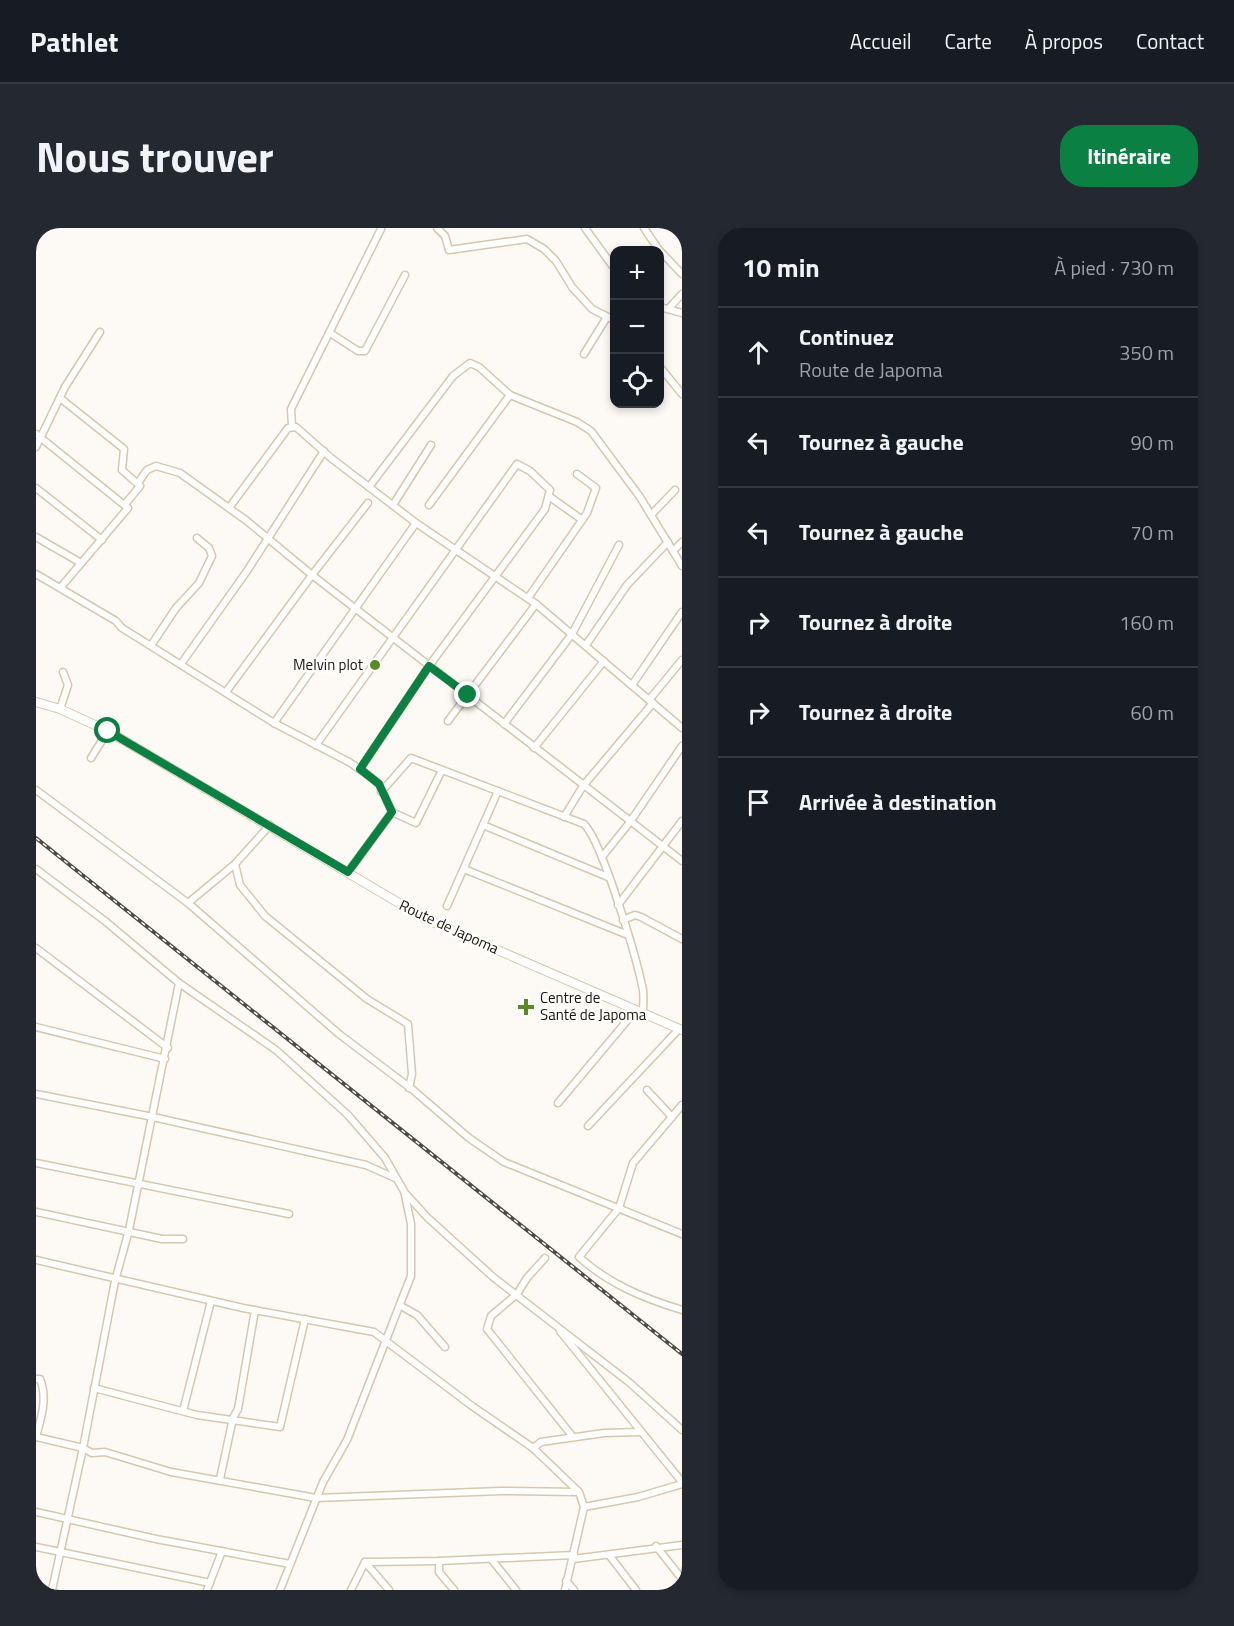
<!DOCTYPE html>
<html lang="fr">
<head>
<meta charset="utf-8">
<style>
	body { margin:0; font-family:"Titillium Web",sans-serif; background:#242831; color:#f1f3f6 }
	.controls { position:absolute; right:18px; top:18px; display:grid; overflow:hidden; border-radius:12px; box-shadow:0 3px 9px #0003 }
	.controls button { width:54px; height:54px; display:grid; place-items:center; padding:0; border:0; border-bottom:2px solid #363941; background:#171b24; color:#f1f3f6; font:30px sans-serif }
	.stop { position:absolute; width:18px; height:18px; margin:-14px; border:4px solid #0b8043; border-radius:50%; background:#fff }
	.stop.end { background:#0b8043; border-color:#fff; box-shadow:0 2px 6px #0008 }
	.list { margin:0; padding:0; list-style:none }
	h2 { display:flex; justify-content:space-between; align-items:center; height:78px; margin:0; padding:0 24px; font-size:26px }
	h2 small { font-size:20px; font-weight:400; color:#9ea1a6 }
	.list li { display:grid; grid-template-columns:39px 1fr auto; gap:18px; align-items:center; box-sizing:border-box; height:90px; padding:0 24px; border-top:2px solid #363941 }
	.list b { display:block; font-size:22px; white-space:nowrap }
	.list p { margin:0; font-size:20px; white-space:nowrap; color:#9ea1a6 }
	.list em { font-size:20px; font-style:normal; color:#9ea1a6 }
	.icon { flex:none; width:33px; height:33px; fill:none; stroke:currentColor; stroke-width:2; stroke-linecap:round; stroke-linejoin:round }
	.map { position:relative; flex:none; width:646px; height:1362px; overflow:hidden; border-radius:24px }
	header { display:flex; align-items:center; gap:36px; box-sizing:border-box; height:84px; padding:0 30px; background:#171b24; border-bottom:2px solid #363941 }
	header strong { font-size:28px }
	nav { display:flex; gap:33px; margin-inline-start:auto; font-size:21px }
	.intro { display:flex; align-items:center; justify-content:space-between; box-sizing:border-box; height:144px; padding:0 36px }
	h1 { margin:0; font-size:42px }
	.button { padding:15px 27px; border-radius:24px; background:#0b8043; color:#fff; font-size:21px; font-weight:700 }
	main { display:flex; gap:36px; padding:0 36px }
	aside { flex:1; background:#171b24; border-radius:24px; box-shadow:0 3px 9px #0003 }
	.map>svg:first-child { display:block }
	.lines { fill:none; stroke-linecap:round; stroke-linejoin:round }
	.minor-casing { stroke:#d6c8ac; stroke-width:9 }
	.tertiary-casing { stroke:#d6c8ac; stroke-width:10 }
	.minor { stroke:#fff; stroke-width:6 }
	.tertiary { stroke:#fff; stroke-width:8 }
	.rail-casing { stroke:#504b42; stroke-width:4 }
	.rail { stroke:#fff; stroke-width:1.5; stroke-dasharray:4.5; stroke-linecap:butt }
	.route { stroke:#0b8043; stroke-width:8 }
	.poi-dot { fill:#578b23; stroke:#fff; stroke-width:2 }
	.labels { text-anchor:middle; stroke-width:5; stroke-linejoin:round; paint-order:stroke }
	.poi-label { font-size:15px; fill:#1b160c; stroke:#fff; text-anchor:end }
	.street-label { font-size:15px; fill:#1b160c; stroke:#fff }
</style>
</head>
<body>
<header>
<strong>Pathlet</strong>
<nav><a>Accueil</a><a>Carte</a><a>À propos</a><a>Contact</a></nav>
</header>
<div class="intro"><h1>Nous trouver</h1><a class="button">Itinéraire</a></div>
<main>
<div class="map">
<svg width="646" height="1362" viewBox="0 0 646 1362">
	<rect width="100%" height="100%" fill="#fdfaf5"/>
	<g class="lines">
		<g class="minor-casing">
			<g id="minor">
				<polyline points="401,0 409,8 413,22 491,11 508,21 520,33 536,59 556,81 578,92"/>
				<polyline points="549,0 578,40"/>
				<polyline points="608,0 623,22"/>
				<polyline points="624,23 646,46"/>
				<polyline points="624,79 646,85"/>
				<polyline points="633,80 646,66"/>
				<polyline points="294,105 322,123 329,123 369,47"/>
				<polyline points="548,126 571,89"/>
				<polyline points="624,139 646,166"/>
				<polyline points="24,170 88,221 86,242 104,258 90,275"/>
				<polyline points="256,198 255,181 345,1"/>
				<polyline points="0,206 92,280 25,359"/>
				<polyline points="0,219 29,159 64,104"/>
				<polyline points="102,255 111,242 120,238 144,245 211,293 276,347 646,633"/>
				<polyline points="333,259 417,148 434,135 443,139 474,167 541,194 555,203 604,269 646,338"/>
				<polyline points="0,260 66,312"/>
				<polyline points="514,269 545,291"/>
				<polyline points="357,277 395,217"/>
				<polyline points="393,277 474,167"/>
				<polyline points="193,280 252,200 260,199 295,230 380,295 500,376 646,500"/>
				<polyline points="615,287 639,262"/>
				<polyline points="0,309 45,335"/>
				<polyline points="637,323 646,314"/>
				<polyline points="0,346 80,393 86,400 238,495 313,534 332,547 343,556 356,584 380,595 406,542"/>
				<polyline points="492,370 551,285 560,260 541,246"/>
				<polyline points="116,416 140,380 163,355 176,328 173,320 161,310"/>
				<polyline points="550,417 591,357 632,314"/>
				<polyline points="145,436 211,343 288,223"/>
				<polyline points="596,457 646,384"/>
				<polyline points="190,464 276,347 332,275"/>
				<polyline points="613,472 646,432"/>
				<polyline points="24,481 32,457 27,444"/>
				<polyline points="412,493 500,376"/>
				<polyline points="238,495 380,295"/>
				<polyline points="468,496 536,406 583,317"/>
				<polyline points="280,517 481,236 494,243 514,262 509,281 393,438 324,541"/>
				<polyline points="498,520 568,433"/>
				<polyline points="55,530 72,503"/>
				<polyline points="0,562 152,675 303,806 377,862 433,910 468,934 646,1006"/>
				<path d="M345 564 375 530 548 596C567 615 601 732 607 762 608 769 607 778 607 785"/>
				<polyline points="528,589 547,558 617,475"/>
				<polyline points="447,597 572,649"/>
				<polyline points="566,629 594,594 646,518"/>
				<polyline points="199,636 204,657 229,688 331,771 372,796 376,846 373,860"/>
				<polyline points="0,641 69,693 143,755 240,822 312,887 349,930 369,965 392,990 457,1049 594,1155 646,1202"/>
				<polyline points="428,641 592,707"/>
				<polyline points="312,644 356,584"/>
				<polyline points="152,675 199,636 234,597"/>
				<polyline points="582,677 646,593"/>
				<polyline points="411,678 462,563"/>
				<polyline points="587,692 599,687 605,689 646,711"/>
				<polyline points="0,720 132,820"/>
				<polyline points="0,799 129,831"/>
				<polyline points="611,862 636,889"/>
				<polyline points="0,866 117,889 330,937 359,950"/>
				<polyline points="522,875 600,782"/>
				<path d="M646 877 597 935 583 980 543 1029C573 1056 607 1070 646 1082"/>
				<polyline points="552,898 643,801"/>
				<polyline points="0,935 253,986"/>
				<polyline points="0,984 126,1011 147,1011"/>
				<polyline points="509,1030 491,1050 481,1066 455,1088 451,1101 537,1209"/>
				<polyline points="0,1032 207,1080 338,1104 436,1178 497,1220 543,1264 548,1279 529,1362"/>
				<polyline points="365,1078 381,1087 409,1119"/>
				<polyline points="524,1103 646,1254"/>
				<path d="M0 1151H4C12 1171 5 1190 0 1209"/>
				<polyline points="58,1160 161,1187 244,1199 269,1091"/>
				<polyline points="147,1183 175,1073"/>
				<polyline points="0,1209 47,1220 56,1225 69,1224 135,1244 280,1270 465,1263 542,1264"/>
				<polyline points="497,1220 505,1214 568,1205 605,1204"/>
				<polyline points="184,1251 197,1190 202,1181 219,1082"/>
				<polyline points="548,1279 602,1269 646,1256"/>
				<polyline points="0,1284 120,1311 254,1336"/>
				<polyline points="620,1318 646,1351"/>
				<polyline points="0,1319 174,1355"/>
				<polyline points="573,1327 600,1362"/>
				<polyline points="537,1331 646,1317"/>
				<polyline points="456,1332 480,1362"/>
				<polyline points="403,1333 403,1344 418,1362"/>
				<polyline points="329,1334 353,1362"/>
				<polyline points="530,1353 538,1362"/>
				<polyline points="16,1362 47,1220 79,1053 93,1002 143,755"/>
				<polyline points="171,1362 186,1323"/>
				<polyline points="244,1362 287,1254 311,1212 375,1048 375,996 369,967"/>
				<polyline points="315,1362 329,1334 334,1334 403,1333 538,1327"/>
			</g>
		</g>
		<g class="tertiary-casing">
			<polyline id="tertiary" points="0,474 24,481 72,503 390,691 646,802"/>
		</g>
		<use href="#minor" class="minor"/>
		<use href="#tertiary" class="tertiary"/>
		<g class="rail-casing">
			<polyline id="rail" points="0,610 646,1126"/>
		</g>
		<use href="#rail" class="rail"/>
	</g>
	<g class="lines">
		<polyline class="route" points="72,503 312,644 356,584 343,556 324,541 393,438 432,467"/>
	</g>
	<g class="poi-dot">
		<circle cx="339" cy="437" r="6"/>
		<path d="M487 770h6v6h6v6h-6v6h-6v-6h-6v-6h6z"/>
	</g>
	<g class="labels">
		<g class="poi-label">
			<text x="327" y="442">Melvin plot</text>
			<text x="504" y="775" text-anchor="start">Centre de<tspan x="504" dy="17">Santé de Japoma</tspan></text>
		</g>
		<g class="street-label">
			<text transform="translate(413 699) rotate(25)" y="5">Route de Japoma</text>
		</g>
	</g>
</svg>
<div class="controls">
<button>+</button>
<button>−</button>
<button><svg class="icon" aria-label="locate" viewBox="0 0 24 24"><circle cx="12" cy="12" r="6"/><path d="M12 2v4M12 18v4M2 12h4M18 12h4"/></svg></button>
</div>
<div class="stop" style="left:72px;top:503px"></div>
<div class="stop end" style="left:432px;top:467px"></div>
</div>
<aside>
<h2>10 min<small>À pied · 730 m</small></h2>
<ul class="list">
<li><svg class="icon" aria-label="ahead" viewBox="0 0 24 24"><path d="M12 20V5M6 11l6-6 6 6"/></svg><div><b>Continuez</b><p>Route de Japoma</p></div><em>350 m</em></li>
<li><svg class="icon" aria-label="left" viewBox="0 0 24 24"><path d="M17 20v-9H6M10 6l-5 5 5 5"/></svg><div><b>Tournez à gauche</b></div><em>90 m</em></li>
<li><svg class="icon" aria-label="left" viewBox="0 0 24 24"><path d="M17 20v-9H6M10 6l-5 5 5 5"/></svg><div><b>Tournez à gauche</b></div><em>70 m</em></li>
<li><svg class="icon" aria-label="right" viewBox="0 0 24 24"><path d="M7 20v-9h11M14 6l5 5-5 5"/></svg><div><b>Tournez à droite</b></div><em>160 m</em></li>
<li><svg class="icon" aria-label="right" viewBox="0 0 24 24"><path d="M7 20v-9h11M14 6l5 5-5 5"/></svg><div><b>Tournez à droite</b></div><em>60 m</em></li>
<li><svg class="icon" aria-label="arrive" viewBox="0 0 24 24"><path d="M6 21V4h12l-3 4 3 4H6"/></svg><div><b>Arrivée à destination</b></div></li>
</ul>
</aside>
</main>
</body>
</html>
